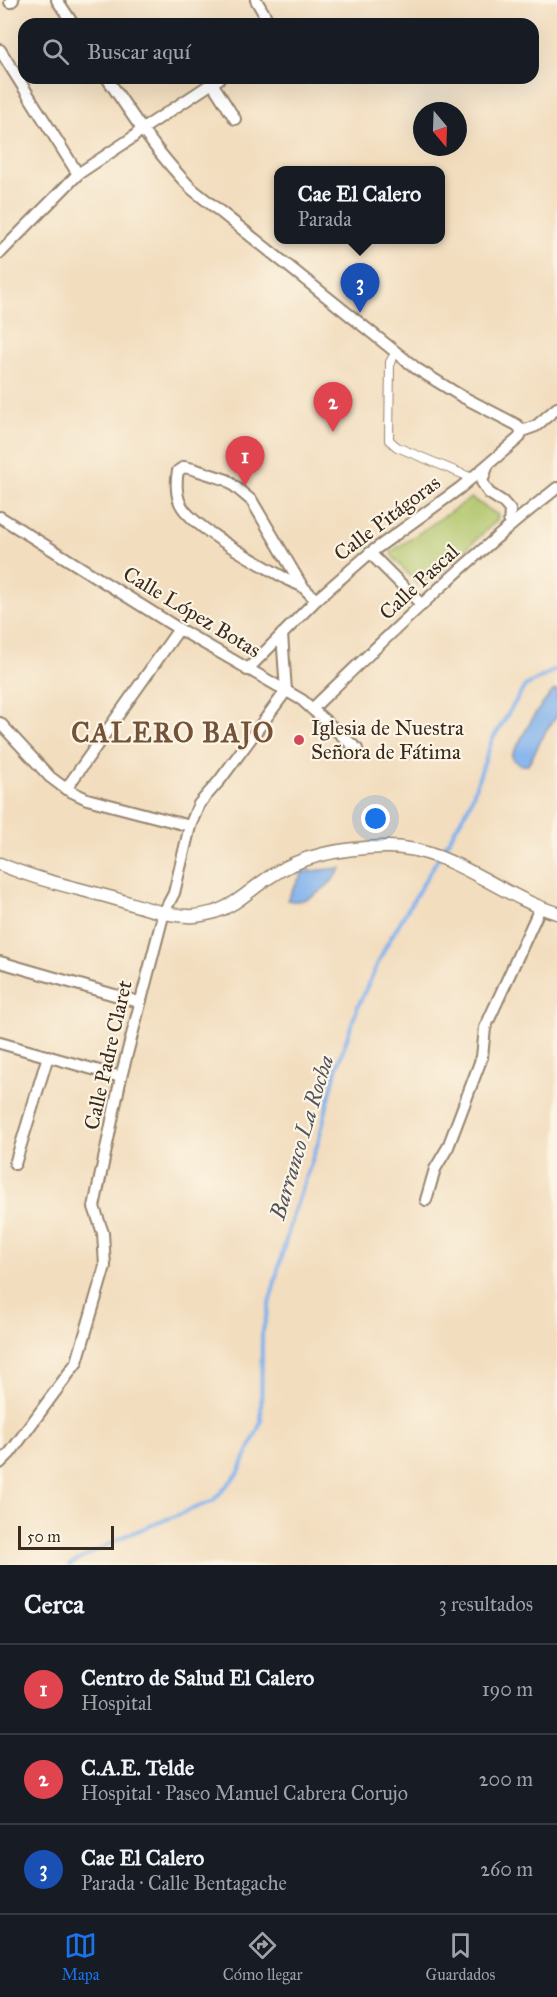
<!DOCTYPE html>
<html lang="es">
<head>
<meta charset="utf-8">
<style>
	body { margin:0; font-family:"IM FELL Great Primer",serif; background:#242831; color:#f1f3f6 }
	.compass { position:absolute; left:413px; top:102px; width:54px; height:54px; border-radius:50%; background:#171b24; box-shadow:0 6px 24px #0002; rotate:161deg }
	.scale { position:absolute; left:18px; bottom:15px; width:96px; box-sizing:border-box; padding-left:6px; border:3px solid #3b2a1e; border-top:0; font-size:16px; line-height:21px; white-space:nowrap; color:#3b2a1e; -webkit-text-stroke:4px #fcf5e5; paint-order:stroke }
	.you { position:absolute; left:376px; top:819px; width:21px; height:21px; margin:-15px; border:4px solid #fff; border-radius:50%; background:#1a73e8; box-shadow:0 0 0 9px #1a73e833 }
	.badge { display:grid; place-items:center; width:39px; height:39px; border-radius:50%; background:#1a73e8; color:#fff; font-size:20px; font-weight:700 }
	.pin { position:absolute; translate:-50% -50px; filter:drop-shadow(0 2px 3px #0008) }
	.pin::after { content:''; position:absolute; top:32px; width:21px; height:18px; background:inherit; clip-path:polygon(0 0,100% 0,50% 100%) }
	.popup { position:absolute; left:274px; top:166px; width:171px; height:78px; box-sizing:border-box; display:grid; place-content:center; border-radius:12px; background:#171b24; filter:drop-shadow(0 2px 4px #0005); font-size:20px; white-space:nowrap; color:#9ea1a6 }
	.popup b { font-size:22px; color:#f1f3f6 }
	.popup::after { content:''; position:absolute; left:50%; top:100%; margin-left:-12px; border:12px solid transparent; border-top-color:#171b24 }
	.list { margin:0; padding:0; list-style:none }
	h2 { display:flex; justify-content:space-between; align-items:center; height:78px; margin:0; padding:0 24px; font-size:26px }
	h2 small { font-size:20px; font-weight:400; color:#9ea1a6 }
	.list li { display:grid; grid-template-columns:39px 1fr auto; gap:18px; align-items:center; box-sizing:border-box; height:90px; padding:0 24px; border-top:2px solid #363941 }
	.list b { display:block; font-size:22px; white-space:nowrap }
	.list p { margin:0; font-size:20px; white-space:nowrap; color:#9ea1a6 }
	.list em { font-size:20px; font-style:normal; color:#9ea1a6 }
	.icon { flex:none; width:33px; height:33px; fill:none; stroke:currentColor; stroke-width:2; stroke-linecap:round; stroke-linejoin:round }
	.map { position:relative; flex:none; width:557px; height:1565px; overflow:hidden }
	.search { position:absolute; background:#171b24; box-shadow:0 6px 24px #0002; left:18px; right:18px; top:18px; height:66px; display:flex; align-items:center; gap:15px; box-sizing:border-box; padding:0 21px; border-radius:18px; color:#9ea1a6; font-size:22px }
	.sheet { height:348px; background:#171b24 }
	nav { display:flex; justify-content:space-around; align-items:center; box-sizing:border-box; height:84px; border-top:2px solid #363941; background:#171b24; font-size:16px; color:#9ea1a6 }
	nav a { display:grid; justify-items:center; gap:3px }
	nav .on { color:#1a73e8 }
	.map>svg:first-child { display:block }
	.green { fill:#aec468; stroke:#747743; stroke-width:1.5 }
	.water { fill:#81b2ed; stroke:#5e6e86; stroke-width:1.5 }
	.lines { fill:none; stroke-linecap:round; stroke-linejoin:round }
	.stream { stroke:#81b2ed; stroke-width:4 }
	.pedestrian-casing { stroke:#96846e; stroke-width:10 }
	.minor-casing { stroke:#96846e; stroke-width:14 }
	.tertiary-casing { stroke:#96846e; stroke-width:15 }
	.pedestrian { stroke:#fff; stroke-width:8 }
	.minor { stroke:#fff; stroke-width:10 }
	.tertiary { stroke:#fff; stroke-width:12 }
	.poi-dot { fill:#d1495b; stroke:#fcf5e5; stroke-width:2 }
	.labels { text-anchor:middle; stroke-width:4.5; stroke-linejoin:round; paint-order:stroke }
	.street-label { font-size:21px; fill:#3b2a1e; stroke:#fcf5e5 }
	.poi-label { font-size:21px; fill:#3b2a1e; stroke:#fcf5e5; text-anchor:start }
	.water-label { font-size:22px; font-style:italic; fill:#50535c; stroke:#fcf5e5 }
	.district-label { font-size:27px; font-weight:bold; letter-spacing:1.5px; fill:#735238; stroke:#fcf5e5 }
</style>
</head>
<body>
<div class="map">
<svg width="557" height="1565" viewBox="0 0 557 1565">
	<rect width="100%" height="100%" fill="#fcf5e5"/>
	<filter id="ink" filterUnits="userSpaceOnUse"><feTurbulence type="fractalNoise" baseFrequency=".0167" numOctaves="2"/><feDisplacementMap in="SourceGraphic" scale="12" xChannelSelector="R" yChannelSelector="G"/><feConvolveMatrix kernelMatrix="1 2 1 2 8 2 1 2 1" color-interpolation-filters="sRGB"/></filter>
	<filter id="wash" filterUnits="userSpaceOnUse"><feTurbulence type="fractalNoise" baseFrequency=".008" numOctaves="4" result="noise"/><feDisplacementMap in="SourceGraphic" scale="24" xChannelSelector="R" yChannelSelector="G"/><feGaussianBlur stdDeviation="1.35" result="paint"/><feColorMatrix in="noise" values="0 0 0 0 0 0 0 0 0 0 0 0 0 0 0 0 0 1.4 0 .05"/><feComposite in="paint" operator="in"/></filter>
	<g filter="url(#wash)">
		<rect width="100%" height="100%" fill="#f2ddbe"/>
		<polygon class="green" points="471,498 498,515 497,520 432,581 425,584 417,584 392,556 391,552"/>
		<g class="water">
			<polygon points="557,690 557,716 547,729 528,765 521,765 513,760 512,755 535,714 553,691"/>
			<path d="M341 868C332 885 307 906 287 900L303 872Z"/>
		</g>
		<g class="lines">
			<polyline class="stream" points="69,1565 127,1535 213,1501 239,1472 261,1422 262,1334 277,1273 293,1214 318,1143 336,1070 358,1006 386,946 469,806 492,740 525,686 557,669"/>
		</g>
	</g>
	<g filter="url(#ink)">
		<g class="lines">
			<g class="pedestrian-casing">
				<polyline id="pedestrian" points="396,352 390,362 389,440 397,447 472,478"/>
			</g>
			<g class="minor-casing">
				<g id="minor">
					<polyline points="57,0 73,24"/>
					<polyline points="256,0 270,24"/>
					<polyline points="10,2 13,0"/>
					<polyline points="0,50 78,174"/>
					<path d="M107 78C133 117 159 156 192 189L417 369 461 396 517 425 522 431"/>
					<polyline points="212,83 235,119"/>
					<polyline points="0,253 78,174 132,138 141,130 220,78"/>
					<polyline points="487,467 482,482 489,493 503,502 510,510 509,526"/>
					<polyline points="0,517 179,629 302,700 357,749"/>
					<polyline points="370,553 422,605"/>
					<path d="M302 586 252 501 227 480 193 469 184 467 178 471C176 480 176 494 180 503 191 528 263 565 288 580L302 586 316 600"/>
					<polyline points="247,670 316,600 370,553 460,488 519,438 522,431 536,426 557,408"/>
					<path d="M312 709C391 633 470 556 557 488"/>
					<polyline points="0,723 50,777 66,789 87,799 190,826"/>
					<polyline points="66,789 179,629"/>
					<polyline points="0,962 139,1002"/>
					<polyline points="0,1043 121,1077"/>
					<polyline points="15,1164 48,1056"/>
					<polyline points="426,1200 435,1169 448,1147 482,1057 485,1028 540,908"/>
					<polyline points="0,1463 10,1453 77,1362 105,1266 103,1233 94,1207 121,1077 164,912 174,893 190,826 199,804 220,780 286,691 282,634"/>
				</g>
			</g>
			<g class="tertiary-casing">
				<path id="tertiary" d="M0 864C34 879 73 887 109 897 134 904 161 915 188 916 196 917 207 914 215 912 236 905 250 890 268 878 302 854 345 848 385 847 448 845 499 896 557 913"/>
			</g>
			<use href="#pedestrian" class="pedestrian"/>
			<use href="#minor" class="minor"/>
			<use href="#tertiary" class="tertiary"/>
		</g>
	</g>
	<circle class="poi-dot" cx="299" cy="740" r="6"/>
	<g class="labels">
		<g class="street-label">
			<text transform="translate(387 518) rotate(-37)" y="7">Calle Pitágoras</text>
			<text transform="translate(419 582) rotate(-43)" y="7">Calle Pascal</text>
			<text transform="translate(192 612) rotate(31)" y="7">Calle López Botas</text>
			<text transform="translate(108 1055) rotate(-77)" y="7">Calle Padre Claret</text>
		</g>
		<g class="poi-label">
			<text x="311" y="735">Iglesia de Nuestra<tspan x="311" dy="24">Señora de Fátima</tspan></text>
		</g>
		<g class="water-label">
			<text transform="translate(301 1137) rotate(-73)" y="8">Barranco La Rocha</text>
		</g>
		<g class="district-label">
			<text x="173" y="742">CALERO BAJO</text>
		</g>
	</g>
</svg>
<svg class="compass" viewBox="-18 -18 36 36"><path d="M0-13l5 13h-10z" fill="#e53935"/><path d="M0 13l5-13h-10z" fill="#9ea1a6"/></svg>
<div class="scale">50 m</div>
<div class="you"></div>
<div class="pin badge" style="left:245px;top:486px;background:#e0444e">1</div>
<div class="pin badge" style="left:333px;top:432px;background:#e0444e">2</div>
<div class="pin badge" style="left:360px;top:313px;background:#1a4fb4">3</div>
<div class="popup"><b>Cae El Calero</b>Parada</div>
<div class="search"><svg class="icon" aria-label="search" viewBox="0 0 24 24"><circle cx="10" cy="10" r="6"/><path d="M15 15l6 6"/></svg>Buscar aquí</div>
</div>
<section class="sheet">
<h2>Cerca<small>3 resultados</small></h2>
<ul class="list">
<li><span class="badge" style="background:#e0444e">1</span><div><b>Centro de Salud El Calero</b><p>Hospital</p></div><em>190 m</em></li>
<li><span class="badge" style="background:#e0444e">2</span><div><b>C.A.E. Telde</b><p>Hospital · Paseo Manuel Cabrera Corujo</p></div><em>200 m</em></li>
<li><span class="badge" style="background:#1a4fb4">3</span><div><b>Cae El Calero</b><p>Parada · Calle Bentagache</p></div><em>260 m</em></li>
</ul>
</section>
<nav>
<a class="on"><svg class="icon" aria-label="map" viewBox="0 0 24 24"><path d="M3 6l6-2 6 2 6-2v14l-6 2-6-2-6 2zM9 4v14M15 6v14"/></svg>Mapa</a>
<a><svg class="icon" aria-label="directions" viewBox="0 0 24 24"><path d="M12 3l9 9-9 9-9-9zM9 14v-3h6M13 9l2 2-2 2"/></svg>Cómo llegar</a>
<a><svg class="icon" aria-label="saved" viewBox="0 0 24 24"><path d="M7 4h10v16l-5-4-5 4z"/></svg>Guardados</a>
</nav>
</body>
</html>
